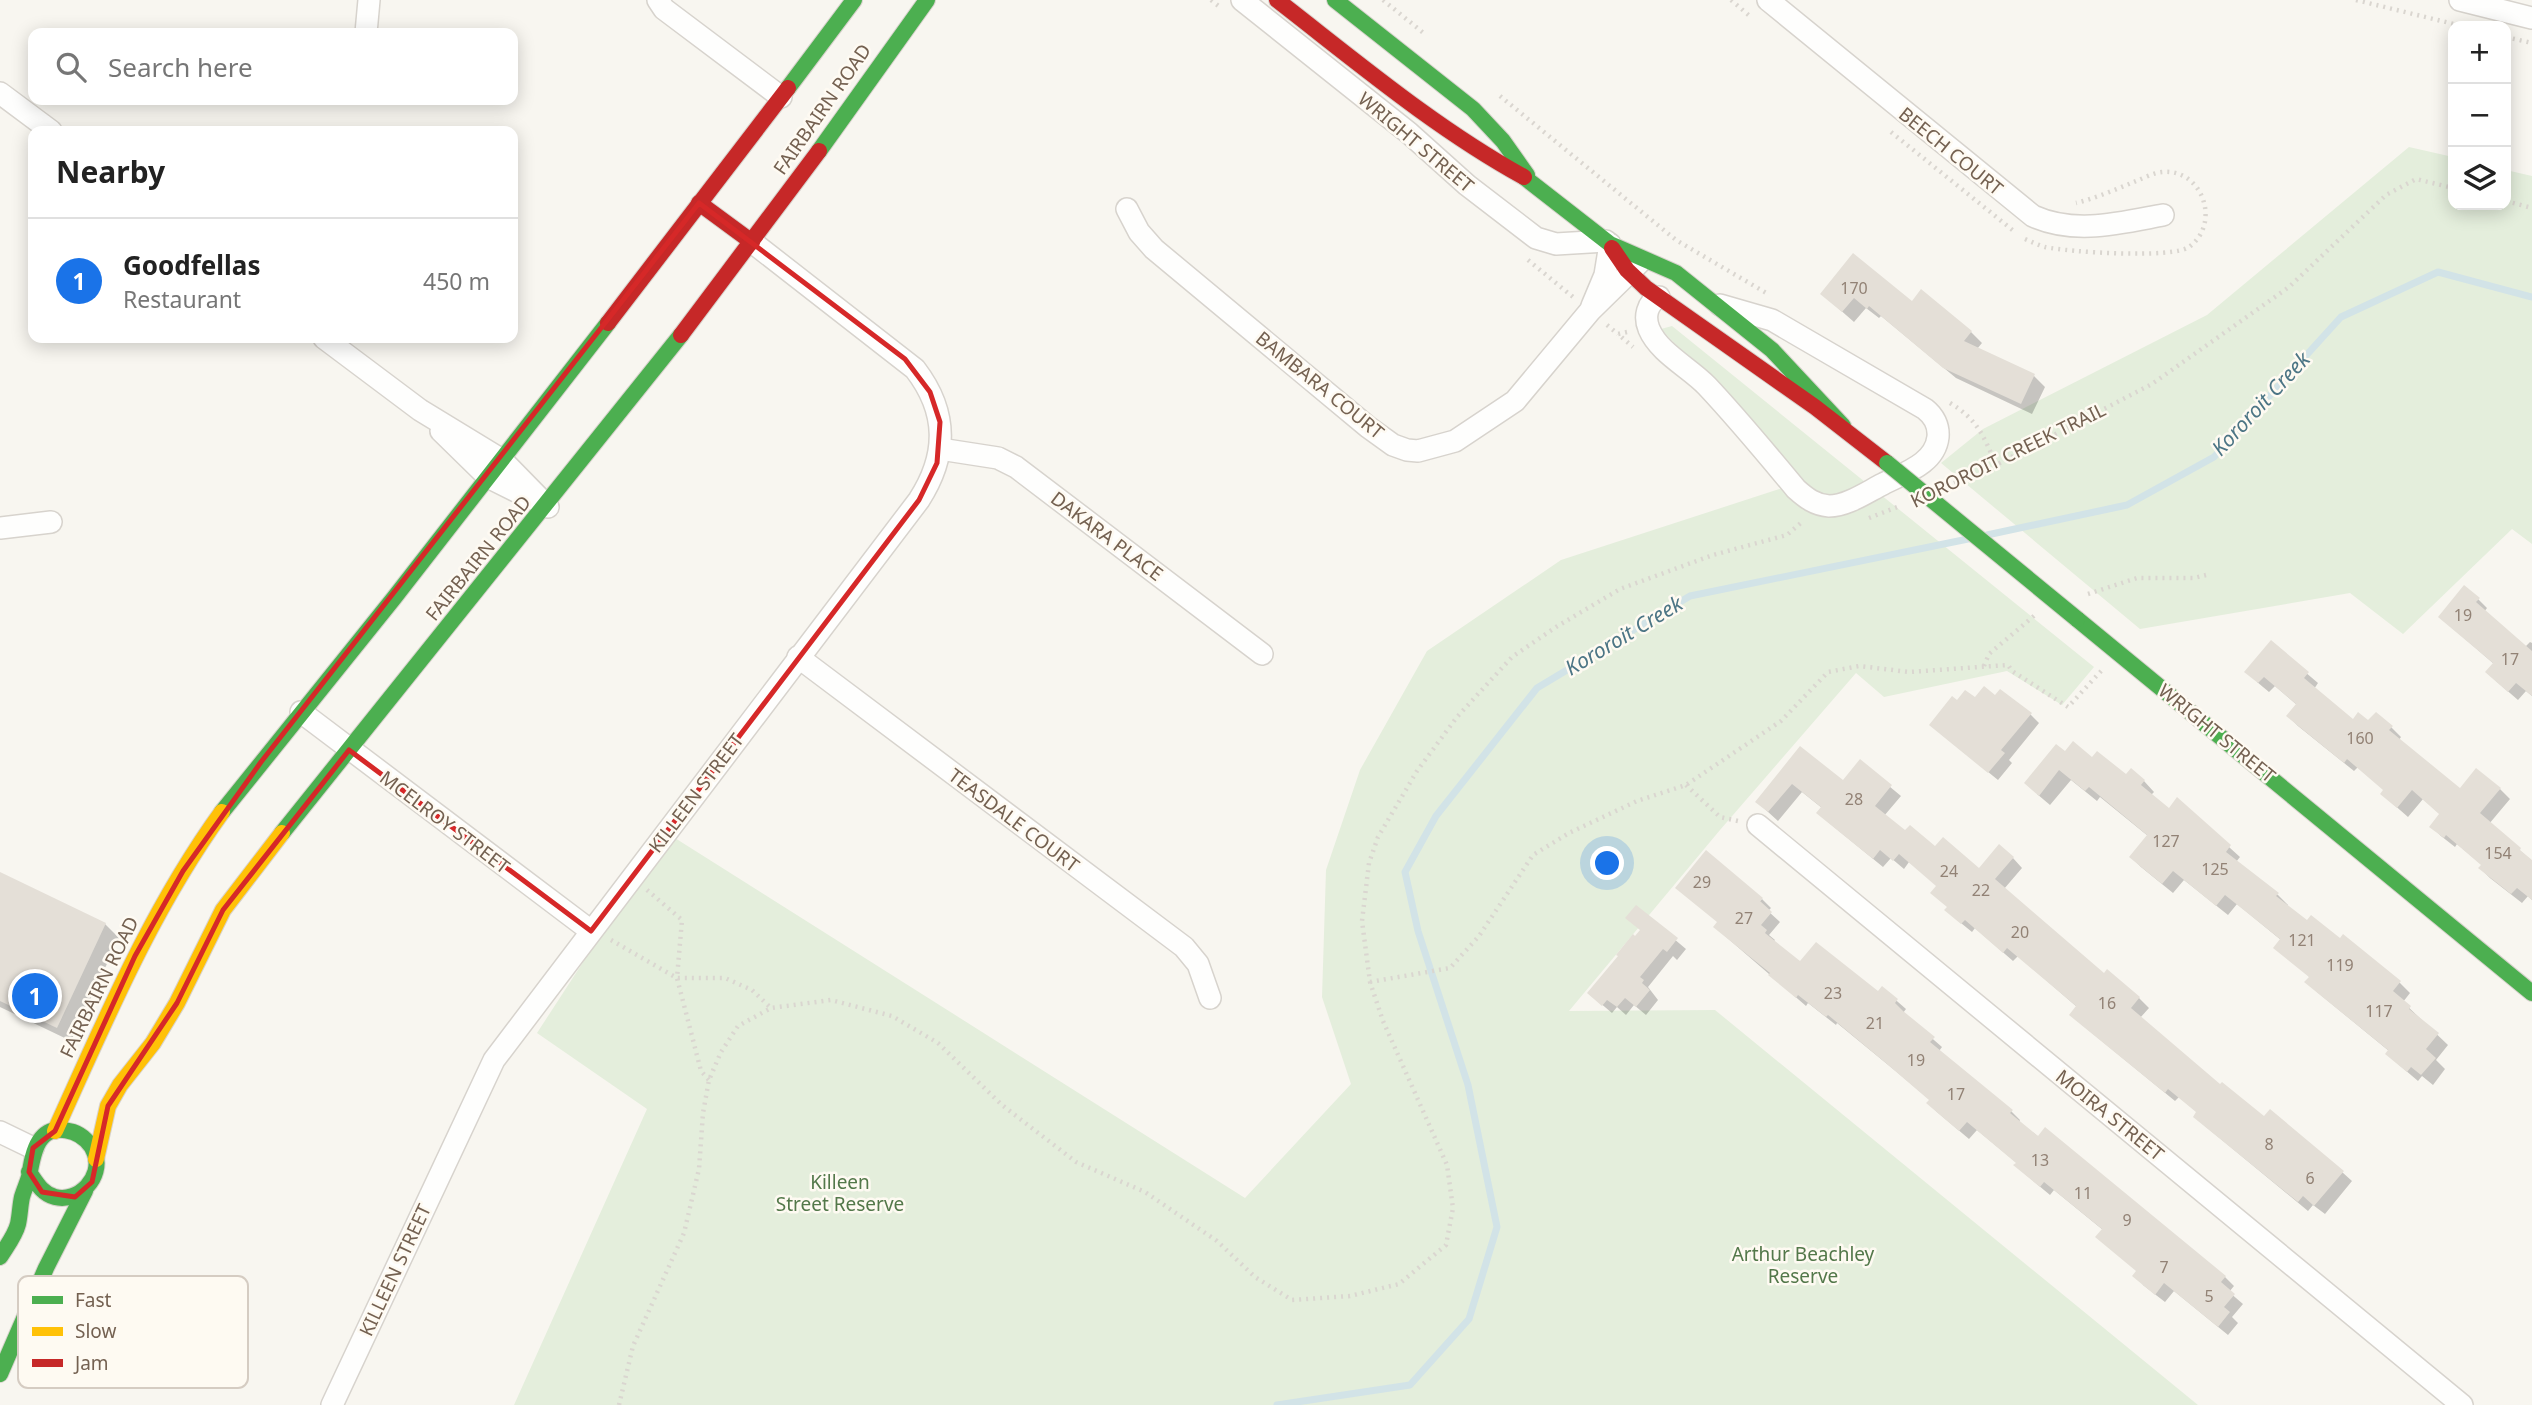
<!DOCTYPE html>
<html lang="en">
<head>
<meta charset="utf-8">
<style>
	body { margin:0; font-family:"Noto Sans",sans-serif; background:#f2f2f2; color:#222 }
	.controls { position:absolute; right:21px; top:21px; display:grid; overflow:hidden; border-radius:14px; box-shadow:0 4px 18px #0003 }
	.controls button { width:63px; height:63px; display:grid; place-items:center; padding:0; border:0; border-bottom:2px solid #e0e0e0; background:#fff; color:#222; font:35px sans-serif }
	.you { position:absolute; left:1608px; top:864px; width:24px; height:24px; margin:-18px; border:5px solid #fff; border-radius:50%; background:#1a73e8; box-shadow:0 0 0 10px #1a73e833 }
	.badge { display:grid; place-items:center; width:46px; height:46px; border-radius:50%; background:#1a73e8; color:#fff; font-size:23px; font-weight:700 }
	.pin { position:absolute; translate:-50% -50%; border:4px solid #fff; box-shadow:0 2px 7px #0006 }
	.list { margin:0; padding:0; list-style:none }
	h2 { display:flex; justify-content:space-between; align-items:center; height:91px; margin:0; padding:0 28px; font-size:30px }
	h2 small { font-size:23px; font-weight:400; color:#767676 }
	.list li { display:grid; grid-template-columns:46px 1fr auto; gap:21px; align-items:center; box-sizing:border-box; height:126px; padding:0 28px; border-top:2px solid #e0e0e0 }
	.list b { display:block; font-size:26px; white-space:nowrap }
	.list p { margin:0; font-size:23px; white-space:nowrap; color:#767676 }
	.list em { font-size:23px; font-style:normal; color:#767676 }
	.icon { flex:none; width:38px; height:38px; fill:none; stroke:currentColor; stroke-width:2; stroke-linecap:round; stroke-linejoin:round }
	.map { position:relative; flex:none; width:2532px; height:1405px; overflow:hidden }
	.search { position:absolute; background:#fff; box-shadow:0 4px 18px #0003; left:28px; top:28px; width:490px; height:77px; display:flex; align-items:center; gap:18px; box-sizing:border-box; padding:0 24px; border-radius:14px; color:#767676; font-size:26px }
	.panel { position:absolute; background:#fff; box-shadow:0 4px 18px #0003; left:28px; top:126px; width:490px; height:217px; border-radius:14px }
	.map>svg:first-child { display:block }
	.green { fill:#e4eedc }
	.shadow { fill:#0003 }
	.lines { fill:none; stroke-linecap:round; stroke-linejoin:round }
	.stream { stroke:#d2e3e7; stroke-width:7 }
	.building { fill:#e4dfd7 }
	.street-casing { stroke:#d7d3cd; stroke-width:24 }
	.fast-casing { stroke:#d8d3cd; stroke-width:18 }
	.slow-casing { stroke:#d8d3cd; stroke-width:18 }
	.jam-casing { stroke:#d8d3cd; stroke-width:18 }
	.path { stroke:#dad6d0; stroke-width:4.5; stroke-dasharray:2 5; stroke-linecap:butt }
	.street { stroke:#fefefd; stroke-width:21 }
	.fast { stroke:#4caf50; stroke-width:16 }
	.slow { stroke:#ffc107; stroke-width:16 }
	.jam { stroke:#c62828; stroke-width:16 }
	.fast-bridge-casing { stroke:#d8d3cd; stroke-width:18; stroke-linecap:butt }
	.fast-bridge { stroke:#4caf50; stroke-width:16 }
	.marked { fill:none; stroke:#d62828; stroke-width:5; stroke-linejoin:round }
	.labels { text-anchor:middle; stroke-width:5; stroke-linejoin:round; paint-order:stroke }
	.number-label { font-size:16px; fill:#928275 }
	.street-label { font-size:19px; fill:#746151; stroke:#fefaf2 }
	.park-label { font-size:19px; fill:#53784a; stroke:#fefaf2 }
	.water-label { font-size:21px; font-style:italic; fill:#4c7585; stroke:#fefaf2 }
	.key { fill:#fefaf2; stroke:#d5ccc2; stroke-width:2 }
	.key-label { font-size:19px; fill:#746151 }
</style>
</head>
<body>
<div class="map">
<svg width="2532" height="1405" viewBox="0 0 2532 1405">
	<rect width="100%" height="100%" fill="#f8f6f0"/>
	<g class="green">
		<polygon points="2409,147 2453,157 2453,205 2506,205 2506,170 2532,176 2532,544 2512,529 2403,634 2350,593 2140,629 1941,463 1983,429 2207,315"/>
		<polygon points="1672,326 2094,667 2062,705 2007,671 1884,697 1856,673 1720,830 1569,1011 1715,1010 2198,1405 514,1405 647,1109 537,1033 667,833 1245,1198 1351,1084 1322,997 1326,870 1360,770 1427,651 1561,560 1804,481 1661,329"/>
	</g>
	<g class="shadow">
		<polygon points="1822,294 1912,303 1971,332 1982,343 1977,349 2034,376 2045,387 2032,414 1956,378 1881,316 1879,318 1866,308 1854,322"/>
		<polygon points="2478,599 2487,608 2484,612 2525,647 2530,642 2532,643 2532,696 2526,691 2518,700 2496,681 2494,664 2449,625"/>
		<polygon points="2271,643 2318,683 2314,689 2353,721 2391,727 2401,737 2399,740 2460,790 2500,789 2510,799 2489,824 2532,861 2532,900 2528,896 2522,903 2490,878 2480,868 2482,865 2457,844 2455,847 2441,836 2431,826 2441,815 2423,799 2408,817 2392,803 2385,790 2358,767 2354,771 2298,726 2288,716 2297,705 2275,686 2269,692 2257,682"/>
		<polygon points="1995,698 2030,714 2039,723 2009,760 2012,763 1998,780 1940,733 1957,703"/>
		<polygon points="1801,748 1843,783 1860,762 1901,796 1884,816 1905,833 1935,849 1980,870 2013,858 2022,868 2004,889 2104,975 2107,971 2139,998 2149,1008 2140,1018 2220,1086 2342,1172 2352,1181 2325,1214 2313,1205 2308,1211 2205,1126 2198,1113 2179,1097 2175,1101 2081,1024 2077,1007 2018,956 2013,961 1975,928 1972,932 1956,919 1938,886 1909,862 1904,869 1891,858 1883,867 1828,822 1822,808 1802,792 1778,821 1757,802"/>
		<polygon points="2065,753 2092,759 2126,777 2144,781 2154,792 2151,795 2169,810 2177,800 2240,857 2236,862 2278,895 2288,905 2287,907 2307,923 2340,941 2344,936 2400,983 2410,993 2403,1002 2448,1045 2436,1060 2445,1069 2433,1085 2422,1076 2418,1081 2398,1064 2389,1051 2317,992 2310,978 2281,940 2237,904 2228,915 2184,880 2173,893 2141,867 2131,857 2148,836 2100,797 2097,801 2071,780 2050,805 2037,794"/>
		<polygon points="0,874 105,924 119,938 71,1041 0,1007"/>
		<polygon points="1762,899 1771,908 1768,911 1780,922 1769,935 1775,940 1773,942 1800,963 1878,993 1882,988 1906,1009 1903,1013 1942,1047 1939,1051 2011,1111 2020,1120 2019,1122 2225,1277 2234,1286 2229,1292 2243,1304 2232,1317 2238,1323 2228,1335 2174,1291 2165,1302 2143,1285 2138,1272 2103,1230 2054,1190 2050,1195 2025,1174 2017,1163 1977,1130 1969,1139 1937,1112 1928,1103 1930,1100 1898,1073 1837,1023 1836,1025 1808,1003 1806,1006 1725,936"/>
		<polygon points="1636,907 1686,949 1677,960 1673,956 1648,987 1658,1000 1646,1015 1634,1005 1626,1015 1617,1007 1612,1013 1599,1002 1641,931"/>
	</g>
	<g class="lines">
		<g class="stream">
			<polyline points="1987,535 2127,505 2214,457 2341,317 2438,272 2532,297"/>
			<polyline points="1277,1405 1410,1385 1469,1319 1497,1227 1468,1085 1418,931 1405,872 1436,816 1537,688 1690,596 1968,539"/>
		</g>
	</g>
	<g class="building">
		<polygon points="1853,253 1912,301 1921,289 1972,331 1964,341 2035,374 2021,404 1943,368 1869,306 1867,309 1854,298 1842,312 1820,294"/>
		<polygon points="2464,585 2480,598 2476,602 2532,651 2532,696 2516,683 2508,692 2485,672 2493,663 2438,617"/>
		<polygon points="2271,640 2309,672 2304,678 2353,719 2358,712 2368,720 2376,712 2393,726 2389,730 2460,788 2476,768 2501,788 2480,813 2521,848 2520,850 2532,860 2532,900 2517,888 2511,894 2478,868 2481,865 2446,835 2444,838 2429,827 2439,814 2412,790 2397,808 2380,794 2383,790 2347,759 2344,763 2286,716 2296,704 2264,677 2258,683 2244,672"/>
		<polygon points="1984,686 1995,695 2000,689 2032,713 2001,750 2005,753 1988,773 1929,725 1952,696 1957,700 1965,690 1975,697"/>
		<polygon points="2073,741 2092,757 2097,751 2126,774 2131,768 2145,780 2141,785 2169,808 2177,797 2231,845 2226,852 2279,893 2276,896 2307,920 2311,915 2340,938 2343,934 2401,981 2393,991 2411,1006 2409,1009 2439,1033 2426,1049 2436,1058 2421,1075 2411,1067 2407,1072 2385,1054 2388,1050 2304,982 2309,977 2273,948 2280,939 2225,895 2216,906 2173,871 2162,884 2129,857 2147,835 2089,787 2085,791 2059,770 2039,796 2024,783 2056,744 2065,751"/>
		<polygon points="1800,746 1843,780 1860,759 1892,785 1875,806 1905,830 1910,825 1935,846 1943,837 1979,868 1999,844 2014,857 1995,879 2104,973 2107,969 2140,997 2131,1008 2220,1084 2222,1082 2264,1116 2270,1109 2344,1171 2314,1206 2303,1196 2298,1202 2193,1117 2196,1112 2168,1089 2165,1093 2069,1015 2076,1006 2007,948 2003,953 1965,920 1961,924 1944,910 1947,907 1930,893 1936,886 1899,854 1893,861 1880,850 1873,859 1816,813 1821,807 1792,784 1768,812 1755,802"/>
		<polygon points="1706,850 1763,898 1760,901 1772,912 1761,925 1767,930 1765,933 1800,961 1816,942 1878,991 1882,986 1898,999 1895,1003 1903,1011 1935,1037 1930,1042 2013,1110 2010,1113 2038,1136 2045,1127 2226,1276 2221,1282 2235,1294 2224,1307 2230,1312 2218,1327 2164,1283 2155,1295 2132,1276 2136,1271 2095,1237 2102,1229 2044,1182 2040,1187 2013,1165 2016,1163 1967,1122 1959,1131 1926,1103 1929,1100 1887,1064 1828,1015 1826,1017 1798,995 1796,998 1768,975 1770,973 1713,927 1717,922 1675,888"/>
		<polygon points="0,872 106,923 57,1028 0,1001"/>
		<polygon points="1636,905 1678,938 1667,952 1663,949 1640,977 1644,980 1642,983 1650,990 1636,1007 1625,998 1617,1007 1607,1000 1602,1006 1587,993 1618,956 1616,955 1633,934 1635,936 1640,930 1625,918"/>
	</g>
	<g class="lines">
		<g class="street-casing">
			<g id="street">
				<polyline points="658,0 664,9 781,97"/>
				<polyline points="1242,0 1409,133 1467,185 1536,238 1556,244 1606,241"/>
				<path d="M1768 0 2033 216C2075 235 2120 223 2163 215"/>
				<polyline points="2460,0 2532,18"/>
				<polyline points="366,33 369,0"/>
				<polyline points="0,93 51,131"/>
				<polyline points="1127,209 1139,232 1154,249 1368,427 1393,445 1407,450 1418,451 1455,441 1515,401 1590,311 1639,263"/>
				<path d="M1659 297C1647 303 1644 317 1649 329 1659 353 1690 368 1707 386 1738 419 1767 454 1796 489 1806 498 1815 505 1829 506 1847 506 1867 492 1883 484 1904 473 1935 464 1938 437 1939 426 1934 416 1925 409L1772 320 1720 305"/>
				<polyline points="1592,306 1605,275 1610,244"/>
				<polyline points="324,338 420,410 502,460 548,507"/>
				<polyline points="441,431 488,477 532,499"/>
				<polyline points="940,449 998,458 1016,467 1262,654"/>
				<polyline points="0,528 51,522"/>
				<polyline points="798,657 1184,947 1198,964 1210,998"/>
				<polyline points="301,712 591,931"/>
				<polyline points="1758,825 2462,1405"/>
				<polyline points="0,1132 33,1148"/>
				<path d="M332 1405 494 1060 919 500C948 455 948 412 915 369L752 242"/>
			</g>
		</g>
		<g class="fast-casing">
			<g id="fast">
				<polyline points="1335,0 1473,109 1503,141 1527,175"/>
				<polyline points="788,88 854,0"/>
				<polyline points="819,151 927,0"/>
				<polyline points="1524,177 1610,244 1676,273 1772,350 1843,426"/>
				<polyline points="2077,619 2532,993"/>
				<polyline points="222,812 394,598 608,323"/>
				<polyline points="282,833 681,335"/>
				<path d="M0 1257C6 1247 15 1236 18 1224 20 1215 20 1206 22 1197 24 1190 27 1184 29 1177 33 1152 38 1121 73 1132 82 1135 92 1144 95 1154 103 1177 79 1203 55 1197 42 1194 36 1182 29 1172"/>
				<polyline points="0,1374 46,1268 85,1191"/>
			</g>
		</g>
		<g class="slow-casing">
			<g id="slow">
				<path d="M55 1131C105 1021 151 910 222 812"/>
				<polyline points="96,1159 108,1106 120,1085 153,1043 177,1003 223,910 282,833"/>
			</g>
		</g>
		<g class="jam-casing">
			<g id="jam">
				<path d="M1277 0C1357 62 1435 128 1524 177"/>
				<polyline points="699,203 752,242"/>
				<polyline points="1612,248 1627,270 1646,288 1815,407 1887,463"/>
				<polyline points="608,323 788,88"/>
				<polyline points="681,335 819,151"/>
			</g>
		</g>
		<g class="path">
			<polyline points="1211,0 1221,8"/>
			<polyline points="1383,0 1426,35"/>
			<polyline points="1731,0 1752,18"/>
			<polyline points="2356,0 2462,26"/>
			<polyline points="2506,37 2532,43"/>
			<polyline points="1500,96 1676,240 1768,294"/>
			<polyline points="1891,132 2015,232"/>
			<polyline points="2506,201 2532,208"/>
			<path d="M2025 239C2032 242 2038 245 2045 247 2068 252 2172 259 2189 247 2222 223 2202 168 2162 172 2153 173 2144 178 2136 181 2117 189 2096 198 2076 203"/>
			<polyline points="1528,260 1573,297"/>
			<polyline points="1607,325 1618,334"/>
			<polyline points="1627,332 1618,334 1633,347"/>
			<path d="M1950 403C1977 419 1984 436 1996 465"/>
			<polyline points="1954,483 1996,465 2152,384 2289,287 2386,195 2416,179 2453,188"/>
			<polyline points="1869,518 1900,506"/>
			<polyline points="2088,594 2137,578 2194,578 2206,575"/>
			<polyline points="1984,666 1989,654 2035,615"/>
			<polyline points="1686,785 1720,817 1738,821"/>
			<polyline points="647,890 682,920 677,978 701,1071 709,1080"/>
			<polyline points="611,940 677,978 725,978 752,990 771,1008"/>
			<polyline points="1370,982 1450,968 1479,936 1533,855 1569,833 1637,801 1686,785 1781,721 1828,672 1859,666 1909,672 2008,665 2012,671 2068,707 2102,670"/>
			<polyline points="619,1405 633,1346 684,1233 699,1169 703,1113 709,1080 721,1052 738,1026 771,1008 831,1000 892,1016 938,1043 1002,1105 1076,1162 1145,1192 1217,1241 1255,1277 1292,1300 1350,1296 1399,1284 1446,1245 1453,1208 1447,1165 1383,1021 1370,982 1362,921 1369,863 1378,837 1417,771 1457,717 1512,657 1556,627 1620,589 1713,555 1787,535 1803,521"/>
		</g>
		<use href="#street" class="street"/>
		<use href="#fast" class="fast"/>
		<use href="#slow" class="slow"/>
		<use href="#jam" class="jam"/>
		<g class="fast-bridge-casing">
			<polyline id="fast-bridge" points="1887,463 2077,619"/>
		</g>
		<use href="#fast-bridge" class="fast-bridge"/>
	</g>
	<path class="marked" d="M699 203 905 359 930 392 940 422 937 463 919 500 591 931 349 750 223 910 177 1003 108 1106 92 1182 75 1197 42 1192 29 1172 33 1148 55 1131 135 956 183 871 261 762Z"/>
	<g class="labels">
		<g class="number-label">
			<text x="1854" y="294">170</text>
			<text x="2463" y="621">19</text>
			<text x="2510" y="665">17</text>
			<text x="2360" y="744">160</text>
			<text x="1854" y="805">28</text>
			<text x="2166" y="847">127</text>
			<text x="2498" y="859">154</text>
			<text x="2215" y="875">125</text>
			<text x="1949" y="877">24</text>
			<text x="1702" y="888">29</text>
			<text x="1981" y="896">22</text>
			<text x="1744" y="924">27</text>
			<text x="2020" y="938">20</text>
			<text x="2302" y="946">121</text>
			<text x="2340" y="971">119</text>
			<text x="1833" y="999">23</text>
			<text x="2107" y="1009">16</text>
			<text x="2379" y="1017">117</text>
			<text x="1875" y="1029">21</text>
			<text x="1916" y="1066">19</text>
			<text x="1956" y="1100">17</text>
			<text x="2269" y="1150">8</text>
			<text x="2040" y="1166">13</text>
			<text x="2310" y="1184">6</text>
			<text x="2083" y="1199">11</text>
			<text x="2127" y="1226">9</text>
			<text x="2164" y="1273">7</text>
			<text x="2209" y="1302">5</text>
		</g>
		<g class="street-label">
			<text transform="translate(822 109) rotate(-55)" y="7">FAIRBAIRN ROAD</text>
			<text transform="translate(1416 142) rotate(40)" y="7">WRIGHT STREET</text>
			<text transform="translate(1951 151) rotate(39)" y="7">BEECH COURT</text>
			<text transform="translate(1320 385) rotate(39)" y="7">BAMBARA COURT</text>
			<text transform="translate(2008 455) rotate(-26)" y="7">KOROROIT CREEK TRAIL</text>
			<text transform="translate(1107 536) rotate(37)" y="7">DAKARA PLACE</text>
			<text transform="translate(478 558) rotate(-51)" y="7">FAIRBAIRN ROAD</text>
			<text transform="translate(2217 733) rotate(39)" y="7">WRIGHT STREET</text>
			<text transform="translate(696 793) rotate(-53)" y="7">KILLEEN STREET</text>
			<text transform="translate(1014 820) rotate(37)" y="7">TEASDALE COURT</text>
			<text transform="translate(445 822) rotate(37)" y="7">MCELROY STREET</text>
			<text transform="translate(99 987) rotate(-64)" y="7">FAIRBAIRN ROAD</text>
			<text transform="translate(2110 1115) rotate(39)" y="7">MOIRA STREET</text>
			<text transform="translate(395 1270) rotate(-65)" y="7">KILLEEN STREET</text>
		</g>
		<g class="park-label">
			<text x="840" y="1189">Killeen<tspan x="840" dy="22">Street Reserve</tspan></text>
			<text x="1803" y="1261">Arthur Beachley<tspan x="1803" dy="22">Reserve</tspan></text>
		</g>
		<g class="water-label">
			<text transform="translate(2261 404) rotate(-47)" y="7">Kororoit Creek</text>
			<text transform="translate(1624 636) rotate(-31)" y="7">Kororoit Creek</text>
		</g>
	</g>
	<rect x="18" y="1276" width="230" height="112" rx="10" class="key"/>
	<rect x="32" y="1296" width="31" height="8" fill="#4caf50"/>
	<rect x="32" y="1327" width="31" height="9" fill="#ffc107"/>
	<rect x="32" y="1359" width="31" height="8" fill="#c62828"/>
	<g class="key-label">
		<text x="75" y="1307">Fast</text>
		<text x="75" y="1338">Slow</text>
		<text x="75" y="1370">Jam</text>
	</g>
</svg>
<div class="controls">
<button>+</button>
<button>−</button>
<button><svg class="icon" aria-label="layers" viewBox="0 0 24 24"><path d="M12 4l9 5-9 5-9-5zM3 14l9 5 9-5"/></svg></button>
</div>
<div class="you"></div>
<div class="pin badge" style="left:35px;top:996px">1</div>
<div class="search"><svg class="icon" aria-label="search" viewBox="0 0 24 24"><circle cx="10" cy="10" r="6"/><path d="M15 15l6 6"/></svg>Search here</div>
<section class="panel">
<h2>Nearby<small></small></h2>
<ul class="list">
<li><span class="badge">1</span><div><b>Goodfellas</b><p>Restaurant</p></div><em>450 m</em></li>
</ul>
</section>
</div>
</body>
</html>
